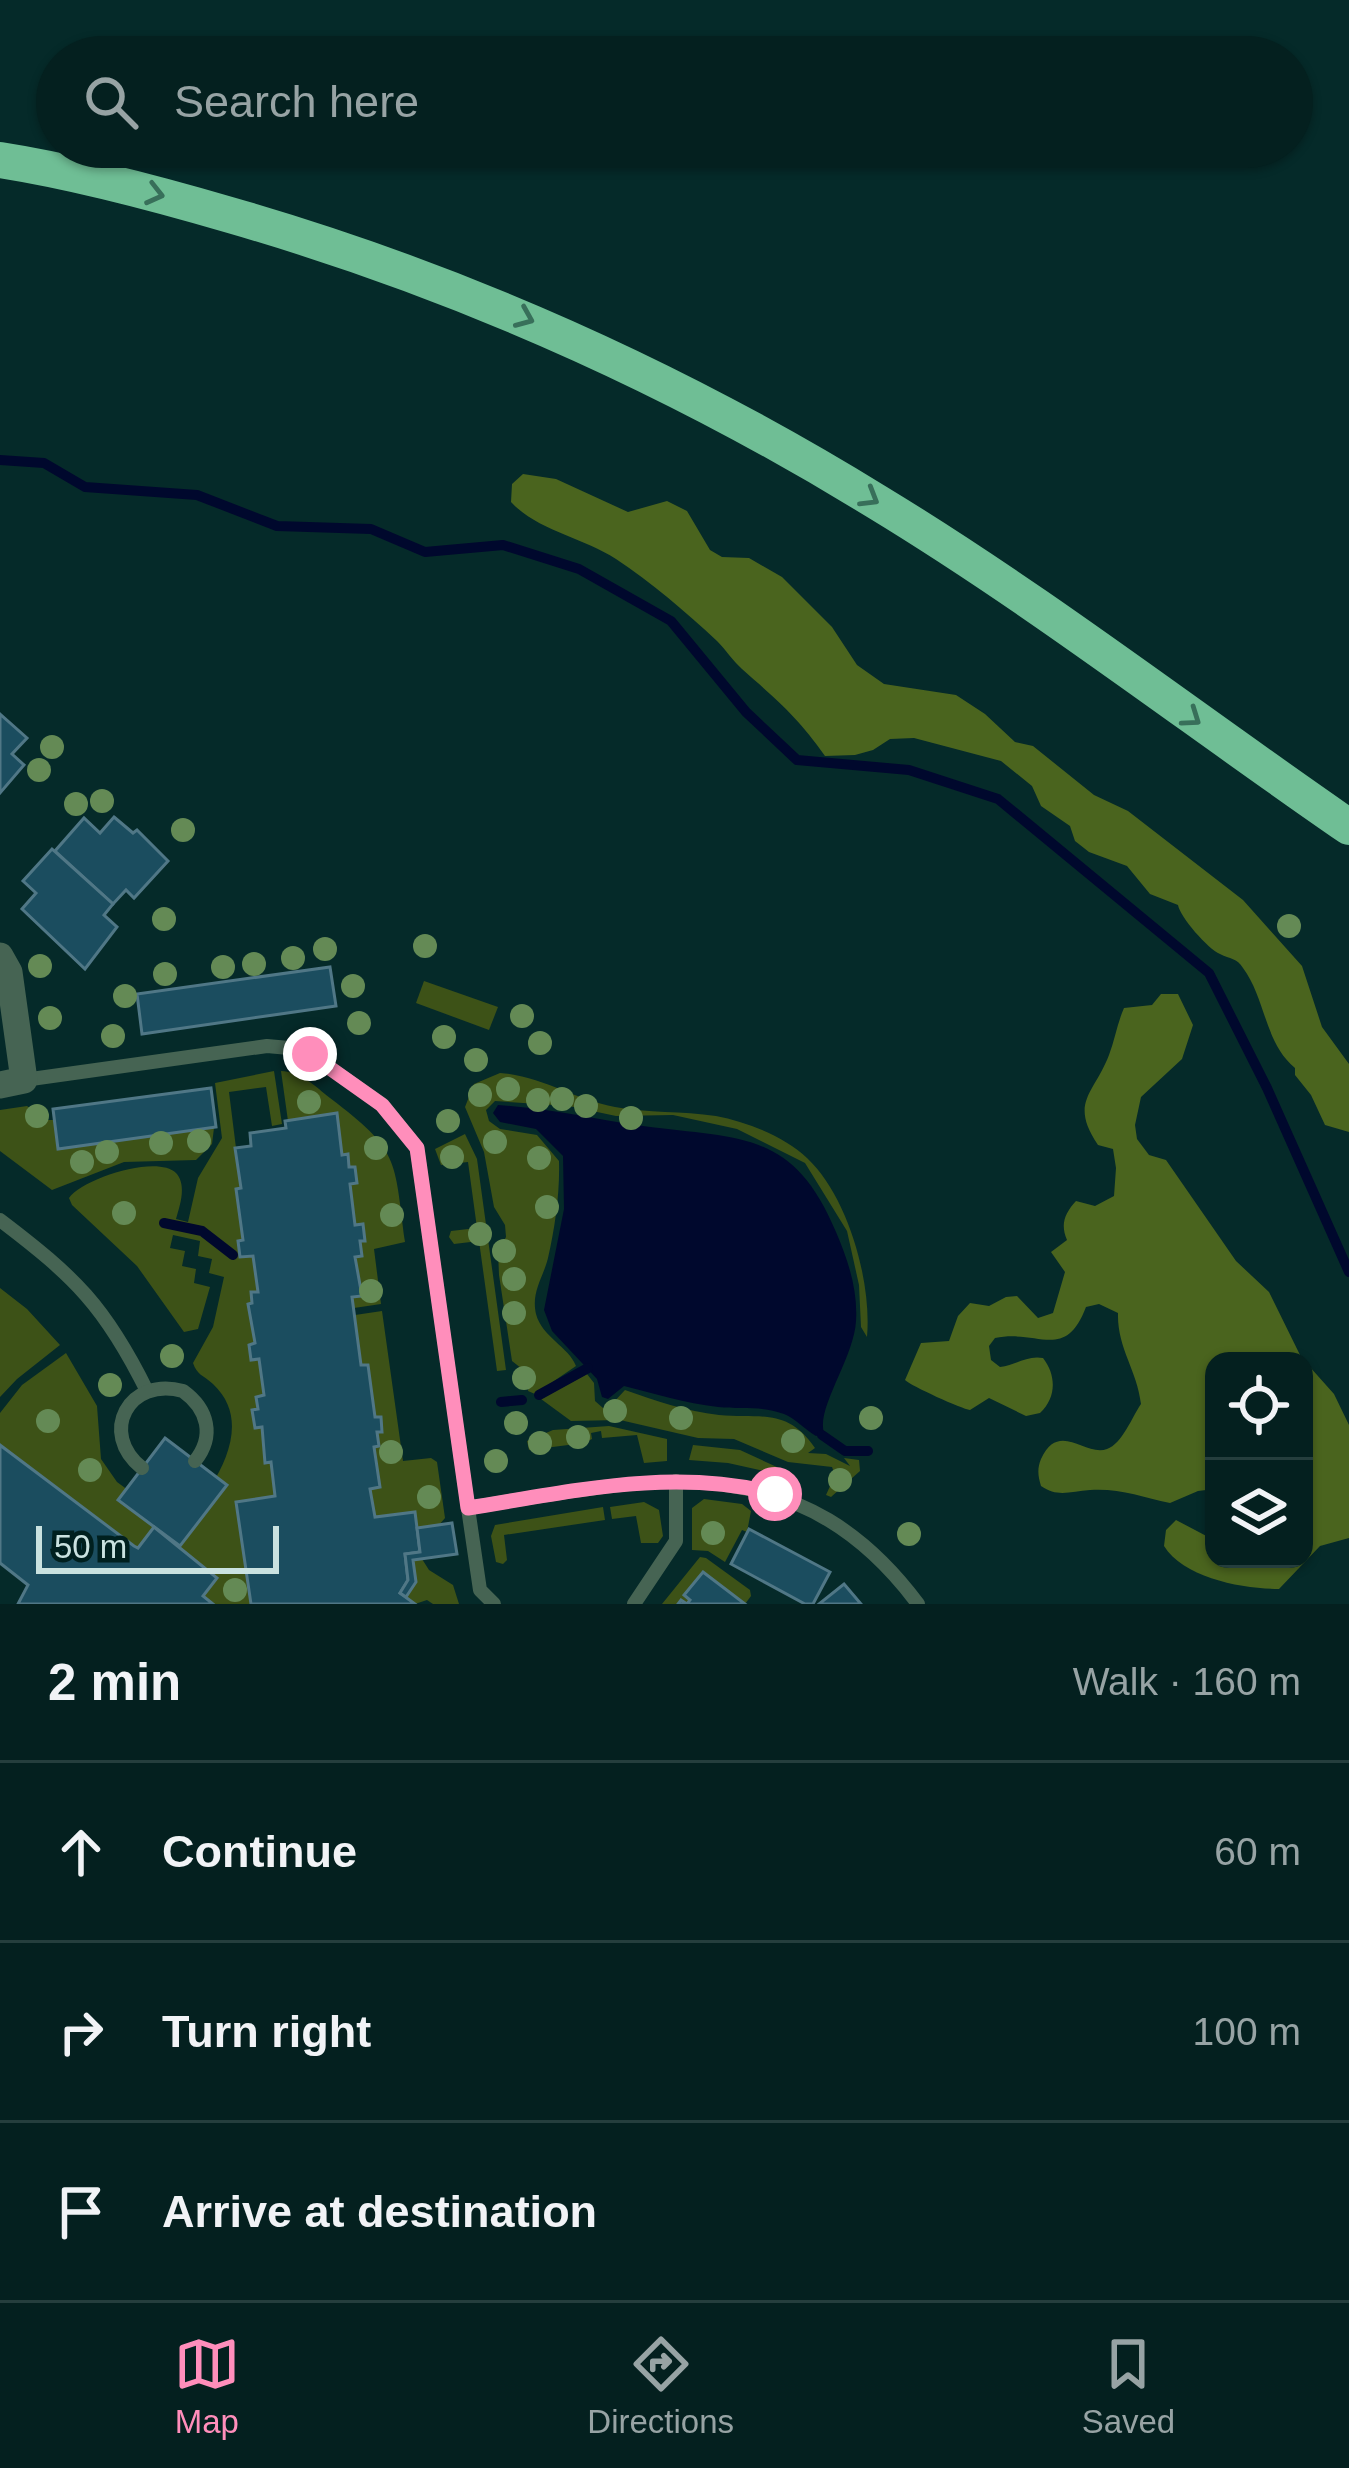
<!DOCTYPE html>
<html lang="en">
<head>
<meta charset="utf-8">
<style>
	body { margin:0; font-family:Helvetica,sans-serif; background:#0d2828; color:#f1f3f6 }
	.controls { position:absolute; right:36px; bottom:36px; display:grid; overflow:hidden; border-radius:24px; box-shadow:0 3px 9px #0004 }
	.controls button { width:108px; height:108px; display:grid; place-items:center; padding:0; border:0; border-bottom:3px solid #253e3d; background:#04201f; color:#f1f3f6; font:60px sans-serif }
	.scale { position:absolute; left:36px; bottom:30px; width:243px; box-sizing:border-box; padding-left:12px; border:6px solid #cae2e0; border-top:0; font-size:33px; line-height:42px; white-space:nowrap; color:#cae2e0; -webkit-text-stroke:9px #00201f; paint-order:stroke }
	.stop { position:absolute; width:36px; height:36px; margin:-27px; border:9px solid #ff8ebb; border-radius:50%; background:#fff }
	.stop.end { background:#ff8ebb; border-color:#fff; box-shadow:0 3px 12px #0008 }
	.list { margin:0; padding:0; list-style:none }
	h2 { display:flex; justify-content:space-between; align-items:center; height:156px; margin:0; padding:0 48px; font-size:51px }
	h2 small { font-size:39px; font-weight:400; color:#97a3a4 }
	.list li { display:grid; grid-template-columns:78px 1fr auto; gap:36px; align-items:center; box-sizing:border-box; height:180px; padding:0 48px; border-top:3px solid #253e3d }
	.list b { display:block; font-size:45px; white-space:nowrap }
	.list em { font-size:39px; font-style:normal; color:#97a3a4 }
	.icon { flex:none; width:66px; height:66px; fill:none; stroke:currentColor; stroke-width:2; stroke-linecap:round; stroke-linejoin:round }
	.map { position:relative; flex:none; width:1349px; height:1604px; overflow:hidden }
	.search { position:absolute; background:#04201f; box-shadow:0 3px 9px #0004; left:36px; right:36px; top:36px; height:132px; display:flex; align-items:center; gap:30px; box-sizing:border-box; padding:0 42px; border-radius:66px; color:#97a3a4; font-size:45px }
	.sheet { height:696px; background:#04201f }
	nav { display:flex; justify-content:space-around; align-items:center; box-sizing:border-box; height:168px; border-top:3px solid #253e3d; background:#04201f; font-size:33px; color:#97a3a4 }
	nav a { display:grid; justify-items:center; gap:6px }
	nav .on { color:#ff8ebb }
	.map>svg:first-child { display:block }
	.green { fill:#3d5217 }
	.forest { fill:#4a641e }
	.water { fill:#00082d }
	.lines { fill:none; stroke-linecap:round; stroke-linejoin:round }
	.stream { stroke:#00082d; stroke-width:10 }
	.building { fill:#1b4d5f; stroke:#507786; stroke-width:3 }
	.service { stroke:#466453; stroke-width:14 }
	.minor { stroke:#466453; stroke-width:27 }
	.motorway { stroke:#6fbe95; stroke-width:36 }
	.tree { fill:#648a55 }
	.oneway { stroke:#386f5a }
	.route { stroke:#ff8ebb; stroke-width:15 }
</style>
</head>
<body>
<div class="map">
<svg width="1349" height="1604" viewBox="0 0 1349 1604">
	<rect width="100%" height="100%" fill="#052a29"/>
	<g class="green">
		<polygon points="424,981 498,1007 489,1030 416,1003"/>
		<path d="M274 1071 282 1124 272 1126 266 1087 229 1092 241 1188 236 1189 243 1240 238 1242 240 1257 253 1256 258 1292 251 1293 252 1303 248 1304 255 1343 249 1345 251 1360 259 1359 264 1395 258 1409 252 1411 262 1427 265 1462H271L275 1496 236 1503 251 1604H213L203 1596 216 1578 174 1546 215 1490 211 1486C231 1454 245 1414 213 1384 203 1375 197 1375 193 1363L213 1327 224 1277 209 1273 212 1259 198 1256 200 1241 173 1235 170 1248 185 1251 182 1266 196 1269 194 1283 210 1287 198 1329 184 1332 137 1266 72 1205 69 1198C82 1179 157 1154 176 1173 187 1185 180 1205 176 1219L188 1222 198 1178 222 1138 215 1083Z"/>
		<path d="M281 1071C301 1072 315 1086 330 1098 400 1151 394 1158 405 1242L374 1249 381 1304 354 1308 352 1297 362 1295 355 1257 362 1256 360 1241 365 1240 363 1225H355L350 1184 356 1183 355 1167H349L348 1155H342L337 1114 288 1121Z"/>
		<path d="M500 1073C542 1076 575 1100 615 1107 648 1113 682 1111 716 1116 747 1122 784 1136 807 1158 848 1196 872 1282 867 1337L861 1327 859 1285 847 1231 805 1163 737 1129 673 1115 616 1116 569 1106 495 1101 486 1110 489 1121 500 1129 537 1135 559 1161C560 1192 555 1228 548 1258 543 1278 531 1292 536 1314 542 1337 569 1347 576 1366L535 1394 528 1391 531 1376 512 1361 499 1275 498 1251 506 1237 505 1225 494 1207 484 1152 465 1107 474 1084Z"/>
		<polygon points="27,1106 45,1120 54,1120 59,1149 214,1128 212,1144 196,1160 124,1162 52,1190 0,1151 0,1110"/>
		<polygon points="465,1134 477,1159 506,1370 497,1371 479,1241 454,1244 449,1237 451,1231 477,1228 468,1162 441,1165 435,1149"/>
		<polygon points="0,1288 27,1309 60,1345 17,1379 0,1397"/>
		<polygon points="382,1311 403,1461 431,1458 437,1462 445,1518 439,1525 417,1528 414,1512 375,1517 370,1489 374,1447 379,1446 377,1432 382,1432 381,1417 375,1417 368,1366 361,1365 355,1315"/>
		<polygon points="66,1353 97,1406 101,1459 117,1482 132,1493 154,1527 138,1548 0,1445 0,1413 22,1385"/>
		<path d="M587 1374 594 1383 595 1401 603 1408 612 1404 625 1390C656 1401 686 1411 719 1415 760 1419 787 1407 815 1448L808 1453 826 1454 850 1466 844 1458 859 1460 860 1471 831 1497 826 1495 835 1475 832 1467 788 1462 734 1439 698 1438 620 1420 571 1421 541 1399Z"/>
		<polygon points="609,1426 667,1439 667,1461 644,1463 637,1435 602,1438 601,1431 591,1433 592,1439 584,1443 529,1450 527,1441 553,1430"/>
		<polygon points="693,1445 740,1450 779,1468 777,1474 728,1463 689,1460"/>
		<polygon points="704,1499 742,1504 751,1511 747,1532 742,1530 725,1562 708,1551 692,1550 692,1508"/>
		<polygon points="644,1502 659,1510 663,1536 658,1543 641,1543 636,1516 612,1519 610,1507"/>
		<polygon points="603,1507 605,1520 504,1535 507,1560 503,1564 496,1562 491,1536 495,1525"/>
		<polygon points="700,1557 706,1558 750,1590 751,1596 745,1604 703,1572 685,1595 690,1600 687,1604 682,1600 678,1604 662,1604"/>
		<polygon points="422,1559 429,1570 453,1585 459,1604 433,1604 427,1600 415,1604 406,1597 416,1582 413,1560"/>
	</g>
	<g class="forest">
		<path d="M523 474 556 479 628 512 667 501 687 511 710 550 722 557 749 558 782 577 832 627 857 665 884 684 956 695 985 714 1015 742 1033 746 1094 795 1128 811 1243 900 1302 966 1322 1027 1349 1064V1132L1325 1125 1311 1095 1295 1075V1068C1264 1042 1266 999 1243 968 1237 958 1230 959 1220 954 1208 949 1180 917 1178 905L1150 894 1127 866 1089 852 1075 841 1070 826 1041 806 1032 786 1001 761 914 738 890 739 873 750 855 755 825 756C797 716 777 700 742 669 733 661 726 650 717 641 686 612 651 582 616 559 582 537 538 531 511 502L512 484Z"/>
		<path d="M1161 994H1178L1193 1025 1182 1059 1141 1097 1135 1125 1137 1139 1149 1155 1166 1160 1236 1261 1269 1292 1301 1357 1334 1394 1349 1425V1538L1320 1546 1279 1589C1243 1589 1184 1578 1164 1546L1166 1530 1176 1520 1214 1540V1559H1304V1361H1214V1489L1198 1491 1170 1503C1142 1497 1119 1488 1090 1490 1071 1491 1058 1498 1041 1486 1038 1476 1037 1469 1041 1459 1059 1420 1085 1457 1107 1449 1122 1444 1132 1417 1141 1404 1137 1370 1117 1348 1118 1313L1099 1304 1086 1307C1065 1362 1039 1329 995 1338L989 1346 991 1360 1000 1367C1016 1365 1027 1355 1043 1358 1057 1376 1056 1398 1040 1413L1026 1416 989 1398 970 1410C962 1409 911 1386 905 1380L921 1343 949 1341 958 1316 970 1303 989 1306 1006 1297 1017 1296 1038 1318 1053 1313 1065 1272 1051 1252 1067 1240C1060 1224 1065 1213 1076 1201L1095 1206 1114 1196 1116 1168 1113 1149 1098 1145C1069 1102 1094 1094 1109 1055 1115 1039 1117 1024 1124 1008L1152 1005Z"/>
	</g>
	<path class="water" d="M498 1105C547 1108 595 1119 643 1126 739 1139 793 1129 836 1232 848 1260 858 1290 856 1321 854 1358 816 1408 824 1433L816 1436C804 1429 796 1419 784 1414 760 1405 741 1410 718 1407 685 1403 655 1394 624 1386L608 1399 602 1397 597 1379 552 1331 544 1310 564 1209 563 1156 536 1129 500 1122 493 1113Z"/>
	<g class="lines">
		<g class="stream">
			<polyline points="0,460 44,463 85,487 197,495 277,526 371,529 425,552 503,545 579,569 671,621 746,712 797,760 909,770 998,799 1209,973 1267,1088 1349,1272"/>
			<polyline points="164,1223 202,1231 233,1255"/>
			<polyline points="539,1395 588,1368"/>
			<polyline points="501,1402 522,1400"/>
			<polyline points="822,1435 845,1451 868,1451"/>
		</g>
	</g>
	<g class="building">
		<polygon points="0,714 27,738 12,754 24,765 0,793"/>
		<polygon points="114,817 133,833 137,830 168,861 134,898 126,890 113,904 55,851 84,818 100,833"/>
		<polygon points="52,849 113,904 104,915 117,927 85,969 22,909 36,893 23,881"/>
		<polygon points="330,967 336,1006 142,1034 137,994"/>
		<polygon points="211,1088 216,1127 58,1149 53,1109"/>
		<polygon points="337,1113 342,1155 348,1154 349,1167 355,1167 357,1183 350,1184 355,1225 363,1224 365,1241 360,1241 362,1256 355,1257 362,1296 352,1297 361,1365 368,1365 375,1417 381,1417 382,1432 377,1432 379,1446 374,1447 380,1487 370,1489 375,1517 415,1512 420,1552 405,1554 408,1580 400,1593 415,1604 251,1604 236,1502 275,1496 271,1462 265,1463 262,1427 255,1428 252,1410 258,1409 256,1397 264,1395 259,1359 251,1360 249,1345 255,1343 248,1304 252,1303 251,1292 258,1292 253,1256 240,1257 238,1241 243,1240 236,1189 241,1188 235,1148 251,1146 250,1133 286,1128 285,1121"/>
		<polygon points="165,1438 227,1485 180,1546 118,1500"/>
		<polygon points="0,1445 134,1546 138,1548 154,1527 217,1578 203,1596 213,1604 18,1604 28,1585 0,1563"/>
		<polygon points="452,1523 457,1554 413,1560 416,1582 406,1597 400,1593 408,1580 405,1554 420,1552 417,1528"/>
		<polygon points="749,1529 830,1572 813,1604 805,1604 731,1564"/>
		<polygon points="703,1572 745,1604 678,1604 681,1600 687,1604 690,1600 684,1595"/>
		<polygon points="844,1584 861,1604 819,1604"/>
	</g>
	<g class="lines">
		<g class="service">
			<path d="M24 1080 267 1046 289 1048 310 1054 383 1105 417 1148 468 1508C644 1480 795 1439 918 1604"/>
			<path d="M0 1220C75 1277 105 1306 147 1391"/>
			<path d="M142 1468C98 1433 129 1376 183 1391 208 1409 215 1436 195 1461"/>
			<polyline points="468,1508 480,1590 494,1604"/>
			<polyline points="634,1604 676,1541 676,1481"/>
		</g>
		<polyline class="minor" points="0,956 9,972 24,1080 0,1085"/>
		<path class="motorway" d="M0 160C77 172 155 193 230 215 459 281 674 377 877 502 1040 601 1192 719 1349 827"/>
	</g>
	<g class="tree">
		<circle cx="52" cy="747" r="12"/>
		<circle cx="39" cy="770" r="12"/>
		<circle cx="102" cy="801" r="12"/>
		<circle cx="76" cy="804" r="12"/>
		<circle cx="183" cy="830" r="12"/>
		<circle cx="164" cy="919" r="12"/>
		<circle cx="1289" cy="926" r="12"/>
		<circle cx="425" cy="946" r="12"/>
		<circle cx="325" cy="949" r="12"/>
		<circle cx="293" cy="958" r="12"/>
		<circle cx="254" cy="964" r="12"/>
		<circle cx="40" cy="966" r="12"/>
		<circle cx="223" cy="967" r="12"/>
		<circle cx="165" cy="974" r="12"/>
		<circle cx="353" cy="986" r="12"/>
		<circle cx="125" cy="996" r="12"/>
		<circle cx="522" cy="1016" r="12"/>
		<circle cx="50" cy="1018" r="12"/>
		<circle cx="359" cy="1023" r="12"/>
		<circle cx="113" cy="1036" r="12"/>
		<circle cx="444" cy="1037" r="12"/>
		<circle cx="540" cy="1043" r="12"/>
		<circle cx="476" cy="1060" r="12"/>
		<circle cx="508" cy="1089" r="12"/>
		<circle cx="480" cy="1095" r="12"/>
		<circle cx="562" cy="1099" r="12"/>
		<circle cx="538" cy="1100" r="12"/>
		<circle cx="309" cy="1102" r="12"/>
		<circle cx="586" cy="1106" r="12"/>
		<circle cx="37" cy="1116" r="12"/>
		<circle cx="631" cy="1118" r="12"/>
		<circle cx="448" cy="1121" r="12"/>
		<circle cx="199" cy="1141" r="12"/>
		<circle cx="495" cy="1142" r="12"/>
		<circle cx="161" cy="1143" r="12"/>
		<circle cx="376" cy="1148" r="12"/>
		<circle cx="107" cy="1152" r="12"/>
		<circle cx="452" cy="1157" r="12"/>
		<circle cx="539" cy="1158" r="12"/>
		<circle cx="82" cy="1162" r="12"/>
		<circle cx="547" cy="1207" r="12"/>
		<circle cx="124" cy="1213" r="12"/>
		<circle cx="392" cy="1215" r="12"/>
		<circle cx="480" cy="1234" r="12"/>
		<circle cx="504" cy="1251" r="12"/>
		<circle cx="514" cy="1279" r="12"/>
		<circle cx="371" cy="1291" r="12"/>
		<circle cx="514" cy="1313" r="12"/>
		<circle cx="172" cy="1356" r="12"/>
		<circle cx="524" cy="1378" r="12"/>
		<circle cx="110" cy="1385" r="12"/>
		<circle cx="615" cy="1411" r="12"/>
		<circle cx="681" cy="1418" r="12"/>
		<circle cx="871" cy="1418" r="12"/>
		<circle cx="48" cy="1421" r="12"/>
		<circle cx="516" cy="1423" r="12"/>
		<circle cx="578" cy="1437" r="12"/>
		<circle cx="793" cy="1441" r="12"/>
		<circle cx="540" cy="1443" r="12"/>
		<circle cx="391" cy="1452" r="12"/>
		<circle cx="496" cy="1461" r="12"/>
		<circle cx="90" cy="1470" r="12"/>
		<circle cx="840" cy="1480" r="12"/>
		<circle cx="429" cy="1497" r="12"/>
		<circle cx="713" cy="1533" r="12"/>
		<circle cx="909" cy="1534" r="12"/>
		<circle cx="235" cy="1590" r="12"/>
	</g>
	<defs><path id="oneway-chevron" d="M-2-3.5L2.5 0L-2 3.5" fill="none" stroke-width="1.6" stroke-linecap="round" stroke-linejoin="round" transform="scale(3)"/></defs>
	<g class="oneway">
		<use href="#oneway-chevron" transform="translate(155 194) rotate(14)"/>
		<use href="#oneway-chevron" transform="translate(525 318) rotate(23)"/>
		<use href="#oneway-chevron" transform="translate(870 498) rotate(31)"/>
		<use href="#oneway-chevron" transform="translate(1192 718) rotate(35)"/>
	</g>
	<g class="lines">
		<path class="route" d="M310 1054 382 1105 417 1148 468 1508C570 1492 673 1467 775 1494"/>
	</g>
</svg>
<div class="controls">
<button><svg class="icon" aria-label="locate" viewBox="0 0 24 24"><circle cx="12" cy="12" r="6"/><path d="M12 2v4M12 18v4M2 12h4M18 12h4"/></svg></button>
<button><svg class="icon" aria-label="layers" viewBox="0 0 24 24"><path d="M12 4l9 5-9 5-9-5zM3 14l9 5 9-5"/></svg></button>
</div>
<div class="scale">50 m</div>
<div class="stop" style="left:775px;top:1494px"></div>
<div class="stop end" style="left:310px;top:1054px"></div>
<div class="search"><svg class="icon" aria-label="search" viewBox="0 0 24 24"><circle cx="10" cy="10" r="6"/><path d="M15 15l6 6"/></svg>Search here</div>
</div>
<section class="sheet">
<h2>2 min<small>Walk · 160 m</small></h2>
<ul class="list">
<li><svg class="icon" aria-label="ahead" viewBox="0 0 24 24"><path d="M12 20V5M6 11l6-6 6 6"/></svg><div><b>Continue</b></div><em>60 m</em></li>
<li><svg class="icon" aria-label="right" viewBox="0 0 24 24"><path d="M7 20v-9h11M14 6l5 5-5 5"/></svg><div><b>Turn right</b></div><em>100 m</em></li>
<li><svg class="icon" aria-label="arrive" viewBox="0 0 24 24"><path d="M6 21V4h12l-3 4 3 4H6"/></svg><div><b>Arrive at destination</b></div></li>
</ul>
</section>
<nav>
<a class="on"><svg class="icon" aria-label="map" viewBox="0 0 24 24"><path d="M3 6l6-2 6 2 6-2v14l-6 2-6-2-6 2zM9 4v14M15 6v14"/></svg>Map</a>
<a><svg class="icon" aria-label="directions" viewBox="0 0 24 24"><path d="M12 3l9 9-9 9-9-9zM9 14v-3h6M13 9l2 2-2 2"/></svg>Directions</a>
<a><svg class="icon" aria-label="saved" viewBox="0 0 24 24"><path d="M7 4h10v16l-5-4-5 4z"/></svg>Saved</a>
</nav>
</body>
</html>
